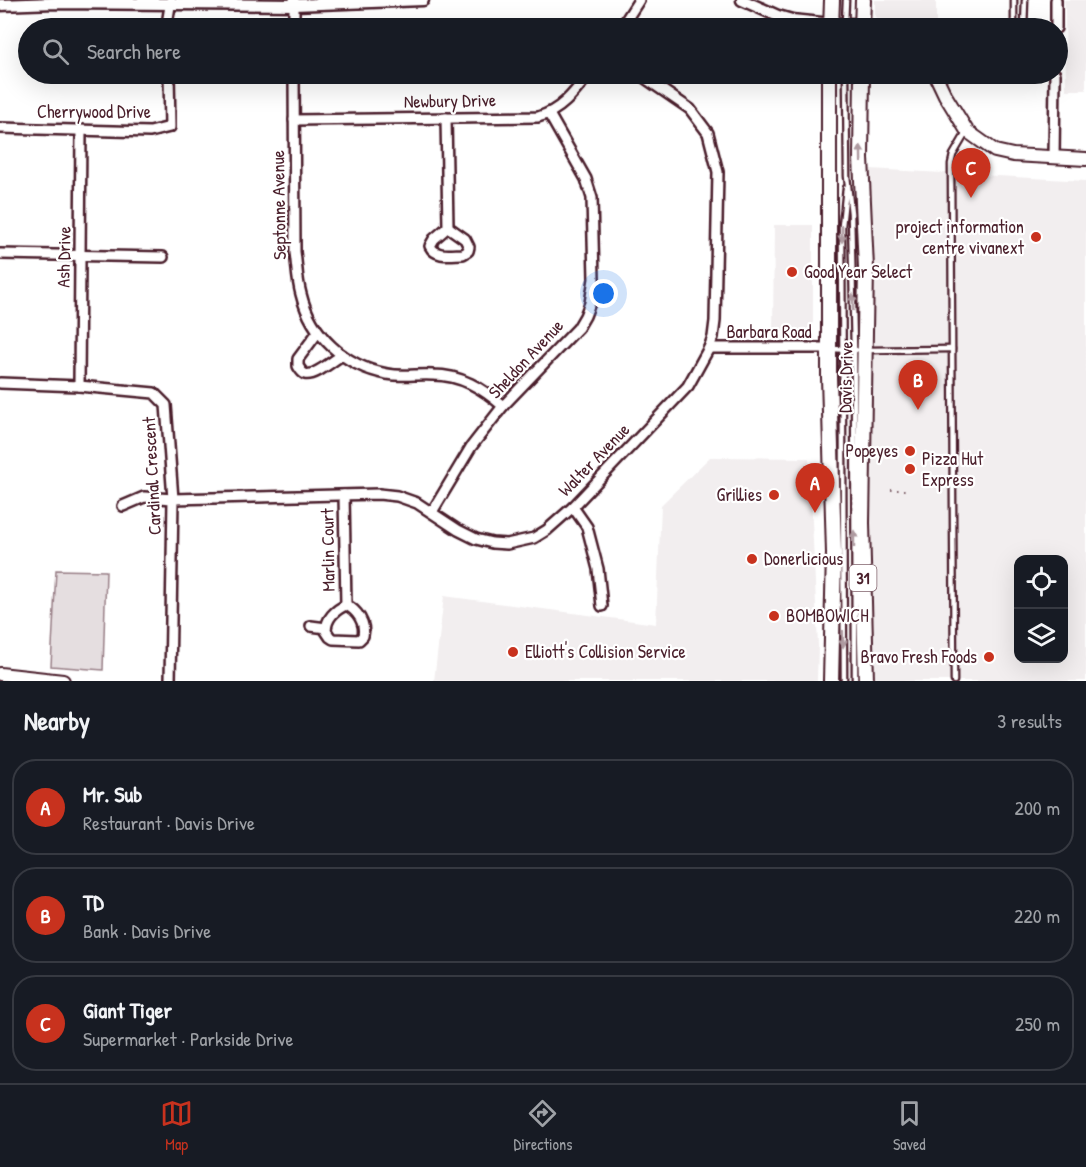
<!DOCTYPE html>
<html lang="en">
<head>
<meta charset="utf-8">
<style>
	body { margin:0; font-family:"Patrick Hand",sans-serif; background:#20242c; color:#f1f3f6 }
	.controls { position:absolute; right:18px; bottom:18px; display:grid; overflow:hidden; border-radius:12px; box-shadow:0 6px 24px #0002 }
	.controls button { width:54px; height:54px; display:grid; place-items:center; padding:0; border:0; border-bottom:2px solid #363941; background:#171b24; color:#f1f3f6; font:30px sans-serif }
	.you { position:absolute; left:604px; top:294px; width:21px; height:21px; margin:-15px; border:4px solid #fff; border-radius:50%; background:#1a73e8; box-shadow:0 0 0 9px #1a73e833 }
	.badge { display:grid; place-items:center; width:39px; height:39px; border-radius:50%; background:#c8321e; color:#fff; font-size:20px; font-weight:700 }
	.pin { position:absolute; translate:-50% -50px; filter:drop-shadow(0 2px 3px #0008) }
	.pin::after { content:''; position:absolute; top:32px; width:21px; height:18px; background:inherit; clip-path:polygon(0 0,100% 0,50% 100%) }
	.list { margin:0; padding:0; list-style:none }
	h2 { display:flex; justify-content:space-between; align-items:center; height:78px; margin:0; padding:0 24px; font-size:26px }
	h2 small { font-size:20px; font-weight:400; color:#9ea1a6 }
	.list li { display:grid; grid-template-columns:39px 1fr auto; gap:18px; align-items:center; box-sizing:border-box; height:96px; margin:0 12px 12px; padding:0 12px; border:2px solid #363941; border-radius:24px }
	.list b { display:block; font-size:22px; white-space:nowrap }
	.list p { margin:0; font-size:20px; white-space:nowrap; color:#9ea1a6 }
	.list em { font-size:20px; font-style:normal; color:#9ea1a6 }
	.icon { flex:none; width:33px; height:33px; fill:none; stroke:currentColor; stroke-width:2; stroke-linecap:round; stroke-linejoin:round }
	.map { position:relative; flex:none; width:1086px; height:681px; overflow:hidden }
	.search { position:absolute; background:#171b24; box-shadow:0 6px 24px #0002; left:18px; right:18px; top:18px; height:66px; display:flex; align-items:center; gap:15px; box-sizing:border-box; padding:0 21px; border-radius:33px; color:#9ea1a6; font-size:22px }
	.sheet { height:402px; background:#171b24 }
	nav { display:flex; justify-content:space-around; align-items:center; box-sizing:border-box; height:84px; border-top:2px solid #363941; background:#171b24; font-size:16px; color:#9ea1a6 }
	nav a { display:grid; justify-items:center; gap:3px }
	nav .on { color:#c8321e }
	.map>svg:first-child { display:block }
	.built { fill:#f2eeef; fill-rule:evenodd }
	.green { fill:#e5dee0; stroke:#987e86; stroke-width:1.5 }
	.lines { fill:none; stroke-linecap:round; stroke-linejoin:round }
	.service-casing { stroke:#4a1f2b; stroke-width:9 }
	.minor-casing { stroke:#4a1f2b; stroke-width:14 }
	.tertiary-casing { stroke:#4a1f2b; stroke-width:15 }
	.secondary-casing { stroke:#4a1f2b; stroke-width:16 }
	.primary-casing { stroke:#4a1f2b; stroke-width:18 }
	.path { stroke:#4a1f2b; stroke-width:1.5; stroke-dasharray:1.5 4.5; stroke-linecap:butt }
	.service { stroke:#fff; stroke-width:4.5 }
	.minor { stroke:#fff; stroke-width:9 }
	.tertiary { stroke:#fff; stroke-width:10 }
	.secondary { stroke:#fff; stroke-width:12 }
	.primary { stroke:#fff; stroke-width:14 }
	.oneway { fill:#ae9aa0 }
	.poi-dot { fill:#c8321e; stroke:#fff; stroke-width:2 }
	.labels { text-anchor:middle; stroke-width:4.5; stroke-linejoin:round; paint-order:stroke }
	.shield { fill:#fff; stroke:#80626b; stroke-width:1.5 }
	.shield-label { font-size:16px; font-weight:bold; fill:#4a1f2b }
	.street-label { font-size:18px; fill:#4a1f2b; stroke:#fff }
	.poi-label { font-size:18px; fill:#4a1f2b; stroke:#fff; text-anchor:start }
</style>
</head>
<body>
<div class="map">
<svg width="1086" height="681" viewBox="0 0 1086 681">
	<rect width="100%" height="100%" fill="#fff"/>
	<filter id="ink" filterUnits="userSpaceOnUse"><feTurbulence type="fractalNoise" baseFrequency=".0167" numOctaves="2"/><feDisplacementMap in="SourceGraphic" scale="12" xChannelSelector="R" yChannelSelector="G"/><feConvolveMatrix kernelMatrix="1 2 1 2 8 2 1 2 1" color-interpolation-filters="sRGB"/></filter>
	<g filter="url(#ink)">
		<g class="built">
			<polygon points="875,0 936,0 936,28 899,28 875,17"/>
			<polygon points="1064,0 1086,0 1086,90 1066,90 1065,9"/>
			<path d="M870 169 1086 181V681H869ZM1018 560H1064V658H1018Z"/>
			<polygon points="774,225 813,225 813,331 773,332"/>
			<polygon points="710,457 809,458 818,645 817,681 434,681 444,596 656,624 661,505"/>
		</g>
		<polygon class="green" points="56,570 106,571 103,670 51,666"/>
		<g class="lines">
			<g class="service-casing">
				<g id="service">
					<polyline points="1014,0 1014,28"/>
					<polyline points="845,23 846,0"/>
					<polyline points="1024,28 1025,0"/>
					<polyline points="846,74 847,176 851,213 854,350 855,681"/>
					<polyline points="831,349 856,350"/>
					<polyline points="867,350 952,349"/>
					<polyline points="844,681 842,226 846,188"/>
					<polyline points="954,681 951,164 953,155 966,133"/>
				</g>
			</g>
			<g class="minor-casing">
				<g id="minor">
					<polyline points="169,28 168,18 171,0"/>
					<polyline points="294,28 294,0"/>
					<polyline points="621,28 639,0"/>
					<polyline points="1056,28 1056,0"/>
					<path d="M294 74 295 252C297 266 297 280 301 294 311 335 344 366 387 374 402 377 418 374 433 375 461 375 482 388 503 406"/>
					<polyline points="446,118 448,227"/>
					<path d="M294 120 538 117C561 111 575 92 589 74"/>
					<polyline points="0,128 150,132 170,127 169,74"/>
					<polyline points="1054,158 1055,74"/>
					<path d="M448 227 465 239 469 247 468 251 463 254C452 254 436 258 430 246L434 239Z"/>
					<polyline points="0,254 163,257"/>
					<path d="M318 332 298 359V366C300 369 301 372 305 374 314 377 334 360 342 355"/>
					<polyline points="709,348 830,348"/>
					<polyline points="0,383 79,386 154,393 166,405 173,499 170,681"/>
					<polyline points="79,386 81,130"/>
					<polyline points="344,495 346,605"/>
					<polyline points="123,506 144,497 173,499 379,494 397,496 417,503 458,530 476,539 492,543 507,544 534,538 547,530 573,507 688,386 709,348 713,337 715,321 718,172 708,133 690,109 639,74"/>
					<polyline points="573,507 587,527 598,569 602,606"/>
					<polyline points="432,512 471,447 503,406 578,328 585,316 590,303 594,279 592,198 586,179 549,114"/>
					<path d="M346 605C357 610 366 623 363 636L359 640 333 639 330 637 326 631C326 619 335 610 346 605Z"/>
					<polyline points="311,626 326,628"/>
				</g>
			</g>
			<g class="tertiary-casing">
				<g id="tertiary">
					<polyline points="742,0 778,16 792,20 831,24"/>
					<polyline points="0,5 55,3 294,5 423,0"/>
				</g>
			</g>
			<g class="secondary-casing">
				<g id="secondary">
					<polyline points="831,24 862,25 878,28"/>
					<polyline points="935,74 945,95 967,131 995,151 1013,155 1086,159"/>
					<polyline points="0,674 63,681"/>
				</g>
			</g>
			<g class="primary-casing">
				<g id="primary">
					<polyline points="831,28 832,0"/>
					<polyline points="862,28 863,0"/>
					<polyline points="829,74 829,377 834,553 831,681"/>
					<polyline points="862,74 861,158 866,268 862,523 866,681"/>
				</g>
			</g>
			<polyline class="path" points="891,490 907,490"/>
			<use href="#service" class="service"/>
			<use href="#minor" class="minor"/>
			<use href="#tertiary" class="tertiary"/>
			<use href="#secondary" class="secondary"/>
			<use href="#primary" class="primary"/>
		</g>
		<defs><path id="oneway-solid" d="M-6-.8H1V-3.2L6.5 0L1 3.2V.8H-6Z" transform="scale(1.5)"/></defs>
		<g class="oneway">
			<use href="#oneway-solid" transform="translate(861 154) rotate(-91)"/>
			<use href="#oneway-solid" transform="translate(842 234) rotate(90)"/>
			<use href="#oneway-solid" transform="translate(853 302) rotate(-91)"/>
			<use href="#oneway-solid" transform="translate(854 539) rotate(-90)"/>
			<use href="#oneway-solid" transform="translate(843 639) rotate(89)"/>
		</g>
	</g>
	<g class="poi-dot">
		<circle cx="1036" cy="237" r="6"/>
		<circle cx="792" cy="272" r="6"/>
		<circle cx="910" cy="451" r="6"/>
		<circle cx="910" cy="469" r="6"/>
		<circle cx="774" cy="495" r="6"/>
		<circle cx="752" cy="559" r="6"/>
		<circle cx="774" cy="616" r="6"/>
		<circle cx="513" cy="652" r="6"/>
		<circle cx="989" cy="657" r="6"/>
	</g>
	<g class="labels">
		<rect class="shield" x="849.5" y="565" width="27" height="26" rx="4.5"/>
		<g class="shield-label">
			<text x="863" y="584">31</text>
		</g>
		<g class="street-label">
			<text transform="translate(450 101) rotate(-1)" y="6">Newbury Drive</text>
			<text x="94" y="118">Cherrywood Drive</text>
			<text transform="translate(279 205) rotate(-91)" y="6">Septonne Avenue</text>
			<text transform="translate(64 257) rotate(-89)" y="6">Ash Drive</text>
			<text x="769" y="338">Barbara Road</text>
			<text transform="translate(526 359) rotate(-47)" y="6">Sheldon Avenue</text>
			<text transform="translate(846 377) rotate(-89)" y="6">Davis Drive</text>
			<text transform="translate(594 460) rotate(-46)" y="6">Walter Avenue</text>
			<text transform="translate(152 476) rotate(-93)" y="6">Cardinal Crescent</text>
			<text transform="translate(328 550) rotate(-91)" y="6">Marlin Court</text>
		</g>
		<g class="poi-label">
			<text x="1024" y="233" text-anchor="end">project information<tspan x="1024" dy="21">centre vivanext</tspan></text>
			<text x="804" y="278">Good Year Select</text>
			<text x="898" y="457" text-anchor="end">Popeyes</text>
			<text x="922" y="465">Pizza Hut<tspan x="922" dy="21">Express</tspan></text>
			<text x="762" y="501" text-anchor="end">Grillies</text>
			<text x="764" y="565">Donerlicious</text>
			<text x="786" y="622">BOMBOWICH</text>
			<text x="525" y="658">Elliott's Collision Service</text>
			<text x="977" y="663" text-anchor="end">Bravo Fresh Foods</text>
		</g>
	</g>
</svg>
<div class="controls">
<button><svg class="icon" aria-label="locate" viewBox="0 0 24 24"><circle cx="12" cy="12" r="6"/><path d="M12 2v4M12 18v4M2 12h4M18 12h4"/></svg></button>
<button><svg class="icon" aria-label="layers" viewBox="0 0 24 24"><path d="M12 4l9 5-9 5-9-5zM3 14l9 5 9-5"/></svg></button>
</div>
<div class="you"></div>
<div class="pin badge" style="left:815px;top:513px">A</div>
<div class="pin badge" style="left:918px;top:410px">B</div>
<div class="pin badge" style="left:971px;top:198px">C</div>
<div class="search"><svg class="icon" aria-label="search" viewBox="0 0 24 24"><circle cx="10" cy="10" r="6"/><path d="M15 15l6 6"/></svg>Search here</div>
</div>
<section class="sheet">
<h2>Nearby<small>3 results</small></h2>
<ul class="list">
<li><span class="badge">A</span><div><b>Mr. Sub</b><p>Restaurant · Davis Drive</p></div><em>200 m</em></li>
<li><span class="badge">B</span><div><b>TD</b><p>Bank · Davis Drive</p></div><em>220 m</em></li>
<li><span class="badge">C</span><div><b>Giant Tiger</b><p>Supermarket · Parkside Drive</p></div><em>250 m</em></li>
</ul>
</section>
<nav>
<a class="on"><svg class="icon" aria-label="map" viewBox="0 0 24 24"><path d="M3 6l6-2 6 2 6-2v14l-6 2-6-2-6 2zM9 4v14M15 6v14"/></svg>Map</a>
<a><svg class="icon" aria-label="directions" viewBox="0 0 24 24"><path d="M12 3l9 9-9 9-9-9zM9 14v-3h6M13 9l2 2-2 2"/></svg>Directions</a>
<a><svg class="icon" aria-label="saved" viewBox="0 0 24 24"><path d="M7 4h10v16l-5-4-5 4z"/></svg>Saved</a>
</nav>
</body>
</html>
